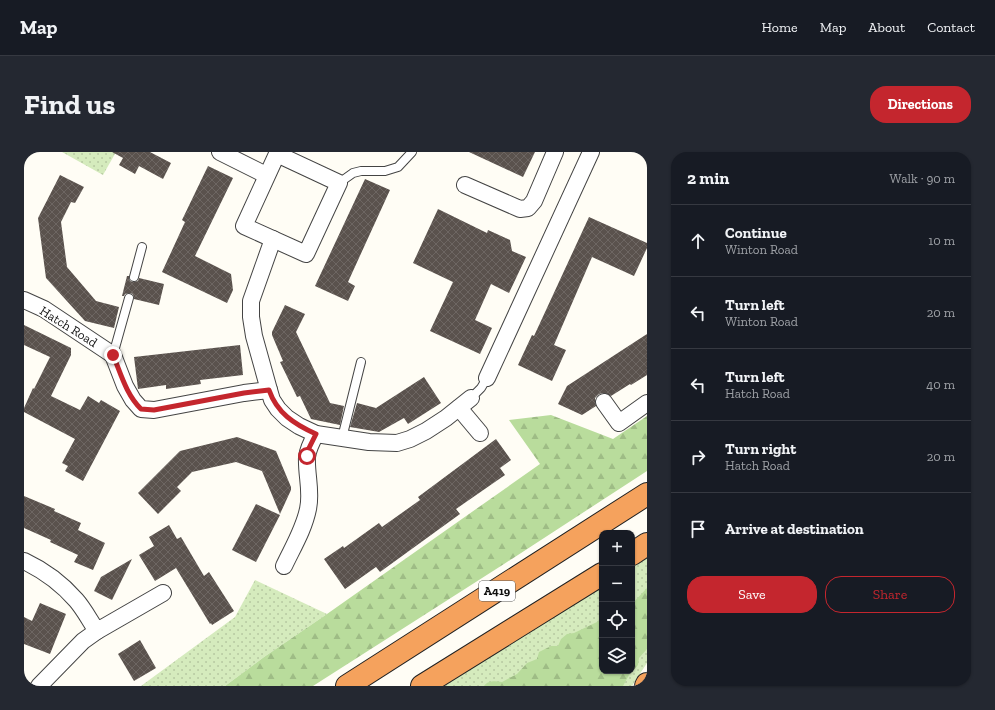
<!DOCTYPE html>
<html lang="en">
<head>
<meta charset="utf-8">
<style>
	body { margin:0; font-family:"Zilla Slab",serif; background:#242831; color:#f1f3f6 }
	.controls { position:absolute; right:12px; bottom:12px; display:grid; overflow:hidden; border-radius:8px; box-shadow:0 1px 3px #0004 }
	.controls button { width:36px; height:36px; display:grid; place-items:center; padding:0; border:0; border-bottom:1px solid #363941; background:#171b24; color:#f1f3f6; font:20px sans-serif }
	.stop { position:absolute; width:12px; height:12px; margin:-9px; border:3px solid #c4262e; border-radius:50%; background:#fff }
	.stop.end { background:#c4262e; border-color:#fff; box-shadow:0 1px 4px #0008 }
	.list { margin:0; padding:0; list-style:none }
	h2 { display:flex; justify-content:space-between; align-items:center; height:52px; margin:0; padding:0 16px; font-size:17px }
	h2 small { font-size:13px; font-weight:400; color:#9ea1a6 }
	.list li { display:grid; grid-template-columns:26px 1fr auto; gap:12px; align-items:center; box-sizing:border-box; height:72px; padding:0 16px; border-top:1px solid #363941 }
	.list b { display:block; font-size:15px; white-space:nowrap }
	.list p { margin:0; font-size:13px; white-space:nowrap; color:#9ea1a6 }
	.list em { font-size:13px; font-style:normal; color:#9ea1a6 }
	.actions { display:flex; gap:8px; padding:12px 16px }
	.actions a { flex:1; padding:9px 0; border:1px solid #c4262e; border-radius:16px; text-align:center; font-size:14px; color:#c4262e }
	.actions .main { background:#c4262e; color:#fff }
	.icon { flex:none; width:22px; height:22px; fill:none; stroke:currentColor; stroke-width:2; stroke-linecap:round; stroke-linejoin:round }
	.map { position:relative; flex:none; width:623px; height:534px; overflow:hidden; border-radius:16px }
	header { display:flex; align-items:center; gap:24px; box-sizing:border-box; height:56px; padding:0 20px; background:#171b24; border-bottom:1px solid #363941 }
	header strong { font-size:19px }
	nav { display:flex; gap:22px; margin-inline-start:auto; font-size:14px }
	.intro { display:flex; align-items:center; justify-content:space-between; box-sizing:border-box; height:96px; padding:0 24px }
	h1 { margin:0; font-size:28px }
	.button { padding:10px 18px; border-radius:16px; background:#c4262e; color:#fff; font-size:14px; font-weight:700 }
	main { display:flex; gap:24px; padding:0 24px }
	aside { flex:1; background:#171b24; border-radius:16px; box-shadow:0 1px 3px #0004 }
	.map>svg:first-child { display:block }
	.grass { fill:url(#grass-dots) }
	.forest { fill:url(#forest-firs) }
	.building { fill:url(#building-cross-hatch) }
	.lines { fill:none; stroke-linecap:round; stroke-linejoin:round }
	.lane-casing { stroke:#444; stroke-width:10 }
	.street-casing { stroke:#444; stroke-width:18 }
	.highway-casing { stroke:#222; stroke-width:24 }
	.lane { stroke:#fff; stroke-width:8 }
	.street { stroke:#fff; stroke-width:16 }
	.highway { stroke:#f5a25d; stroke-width:22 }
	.route { stroke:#c4262e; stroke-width:5 }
	.labels { text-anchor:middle; stroke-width:4; stroke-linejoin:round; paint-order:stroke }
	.shield { fill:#fff; stroke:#585858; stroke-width:1 }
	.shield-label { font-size:12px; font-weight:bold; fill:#111 }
	.street-label { font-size:13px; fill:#111; stroke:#fff }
</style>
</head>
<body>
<header>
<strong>Map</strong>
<nav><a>Home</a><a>Map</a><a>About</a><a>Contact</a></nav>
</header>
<div class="intro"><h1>Find us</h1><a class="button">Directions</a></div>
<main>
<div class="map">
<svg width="623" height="534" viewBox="0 0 623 534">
	<defs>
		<pattern id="grass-dots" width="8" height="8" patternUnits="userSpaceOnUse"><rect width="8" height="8" fill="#d5ebbd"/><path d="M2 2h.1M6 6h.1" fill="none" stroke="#b6c8a1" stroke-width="1.8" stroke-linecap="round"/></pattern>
		<pattern id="forest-firs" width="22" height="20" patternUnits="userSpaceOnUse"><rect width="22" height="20" fill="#b9dc9c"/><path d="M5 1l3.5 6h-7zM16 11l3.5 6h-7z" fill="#9ebc85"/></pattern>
		<pattern id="building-cross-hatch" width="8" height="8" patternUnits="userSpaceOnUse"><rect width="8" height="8" fill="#5a524d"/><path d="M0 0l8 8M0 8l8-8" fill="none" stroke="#6d6662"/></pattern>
	</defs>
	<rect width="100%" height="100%" fill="#fffdf5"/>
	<g class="grass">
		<polygon points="38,0 92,0 79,23"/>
		<polygon points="623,403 623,511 608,534 420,534 578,433 578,519 608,519 608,413"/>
		<polygon points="231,428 303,462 240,505 201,534 117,534 211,465"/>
	</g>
	<g class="forest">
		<polygon points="527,263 589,287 623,264 623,319 480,412 289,534 201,534 240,505 303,462 516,312 485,268"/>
		<path d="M623 436V497L615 506 614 513 605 523 599 534H460C464 528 472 529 478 530L493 522 503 511 513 507 515 500 527 494H534L537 487 543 482 550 481 573 470 578 465V519H608V452Z"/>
	</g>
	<g class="building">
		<polygon points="88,0 126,0 147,11 139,27 115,14 111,22 95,13 99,6"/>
		<polygon points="445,0 511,0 499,25"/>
		<polygon points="184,14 209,26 171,104 207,122 209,138 203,151 138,120 161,70 158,68"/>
		<polygon points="36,23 60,35 51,51 47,50 37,70 43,115 72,149 95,155 90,176 61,169 22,126 14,66"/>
		<polygon points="341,27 366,38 324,130 331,134 324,149 291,134"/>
		<polygon points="414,57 463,81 464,78 486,88 488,99 502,105 485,141 467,132 451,168 468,176 456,202 406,179 429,130 389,111"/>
		<polygon points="565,65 623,91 623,96 610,124 568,105 530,193 542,198 528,229 494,213 508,183 510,184"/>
		<polygon points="103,124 105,124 106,129 109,130 114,129 115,126 140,132 135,153 110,147 109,142 106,141 101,142 100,144 98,144"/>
		<polygon points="261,153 281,162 272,180 306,251 320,254 316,273 287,267 276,244 273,245 256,210 259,209 248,183 248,180"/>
		<polygon points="0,173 47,196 47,203 27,244 56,258 64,244 75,251 77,248 96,259 59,329 41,319 44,314 38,311 51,287 0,260 0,256 9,236 10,237 26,205 0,193"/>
		<polygon points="623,182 623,223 607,233 606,232 587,244 579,241 575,242 571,246 572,254 558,263 534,252 543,234"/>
		<polygon points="216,193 219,223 176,228 177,232 142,237 142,233 114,237 110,205"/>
		<polygon points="400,225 417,251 384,272 380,266 355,280 326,275 333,251 352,256"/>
		<polygon points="213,285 252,299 267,335 267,338 256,362 238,319 212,310 168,320 153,335 157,339 134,362 114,341 156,299"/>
		<polygon points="472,287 487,308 476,316 481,323 432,357 436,362 356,420 352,415 321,437 300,407 319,394 320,396 355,371 358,375 396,348 394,345"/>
		<polygon points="0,344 31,357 30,359 57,371 54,378 81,391 69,418 50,410 54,403 26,390 27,388 0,376"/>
		<polygon points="232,352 256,363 232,410 208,398"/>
		<polygon points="145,373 153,387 157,385 180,424 185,420 210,459 188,473 187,471 186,472 152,416 131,429 115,403 130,394 125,385"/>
		<polygon points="108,407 88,448 70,439 77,425"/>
		<polygon points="16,451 42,462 26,502 0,492 0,465 8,469"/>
		<polygon points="116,488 132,516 110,529 94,502"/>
	</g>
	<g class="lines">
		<g class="lane-casing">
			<g id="lane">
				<polyline points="315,31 329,21 337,19 361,19 374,15 388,0"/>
				<polyline points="110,125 118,95"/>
				<polyline points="89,203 105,146"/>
				<polyline points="447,246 457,236 463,226"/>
				<polyline points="318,286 337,210"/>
			</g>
		</g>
		<g class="street-casing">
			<g id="street">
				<polyline points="196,0 242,23"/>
				<polygon points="253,2 315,31 282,102 220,74"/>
				<polyline points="441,33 496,57 504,56 510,49 531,0"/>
				<polyline points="249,87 227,149 227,165 230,184 245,238 248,248 254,257 263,266 275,274 292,282 345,290 373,291 386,287 402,279 422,266 447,246"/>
				<polyline points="0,148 20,157 89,203 101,234 109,248 117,257 130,258 220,241 245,238"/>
				<polyline points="463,226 567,0"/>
				<polyline points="580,250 595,271 623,251"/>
				<polyline points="435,256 456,281"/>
				<path d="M0 409C19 418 38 432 52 448 60 457 66 469 73 479L139 441"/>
				<path d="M260 414C269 395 280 377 284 357 288 340 282 322 283 305 284 297 288 289 292 282"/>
				<polyline points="15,534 59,489 73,479"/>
			</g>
		</g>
		<g class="highway-casing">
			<g id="highway">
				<polyline points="608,402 623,392"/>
				<polyline points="323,534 623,342"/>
				<polyline points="398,534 578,422"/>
				<polyline points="622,534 623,532"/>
			</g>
		</g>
		<use href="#lane" class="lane"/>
		<use href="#street" class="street"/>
		<use href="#highway" class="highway"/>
	</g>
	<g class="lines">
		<path class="route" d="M89 203C97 222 102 242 117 257L130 258 220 241 245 238C253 261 270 272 292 282L285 296 283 304"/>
	</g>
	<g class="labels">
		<rect class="shield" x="455" y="429" width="36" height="20" rx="3"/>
		<g class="shield-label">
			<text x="473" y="443">A419</text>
		</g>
		<g class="street-label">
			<text transform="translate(45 174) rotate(32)" y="5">Hatch Road</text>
		</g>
	</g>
</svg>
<div class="controls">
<button>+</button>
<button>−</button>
<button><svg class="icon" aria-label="locate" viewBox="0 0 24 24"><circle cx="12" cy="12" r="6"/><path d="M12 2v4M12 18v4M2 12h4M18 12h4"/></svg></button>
<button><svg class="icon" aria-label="layers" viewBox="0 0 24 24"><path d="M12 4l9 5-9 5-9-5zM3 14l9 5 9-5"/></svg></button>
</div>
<div class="stop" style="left:283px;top:304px"></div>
<div class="stop end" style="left:89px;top:203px"></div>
</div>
<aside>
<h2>2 min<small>Walk · 90 m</small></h2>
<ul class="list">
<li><svg class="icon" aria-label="ahead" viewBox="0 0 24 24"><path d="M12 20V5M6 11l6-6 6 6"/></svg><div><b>Continue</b><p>Winton Road</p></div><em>10 m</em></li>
<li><svg class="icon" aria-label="left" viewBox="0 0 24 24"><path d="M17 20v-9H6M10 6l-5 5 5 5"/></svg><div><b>Turn left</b><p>Winton Road</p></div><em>20 m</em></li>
<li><svg class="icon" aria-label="left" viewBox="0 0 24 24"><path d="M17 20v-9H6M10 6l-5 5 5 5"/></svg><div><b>Turn left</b><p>Hatch Road</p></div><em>40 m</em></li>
<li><svg class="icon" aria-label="right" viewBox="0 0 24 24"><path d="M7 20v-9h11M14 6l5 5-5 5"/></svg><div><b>Turn right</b><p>Hatch Road</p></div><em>20 m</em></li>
<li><svg class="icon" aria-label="arrive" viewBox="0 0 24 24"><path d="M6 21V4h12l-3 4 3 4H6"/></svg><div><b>Arrive at destination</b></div></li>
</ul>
<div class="actions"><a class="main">Save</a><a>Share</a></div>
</aside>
</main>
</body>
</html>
